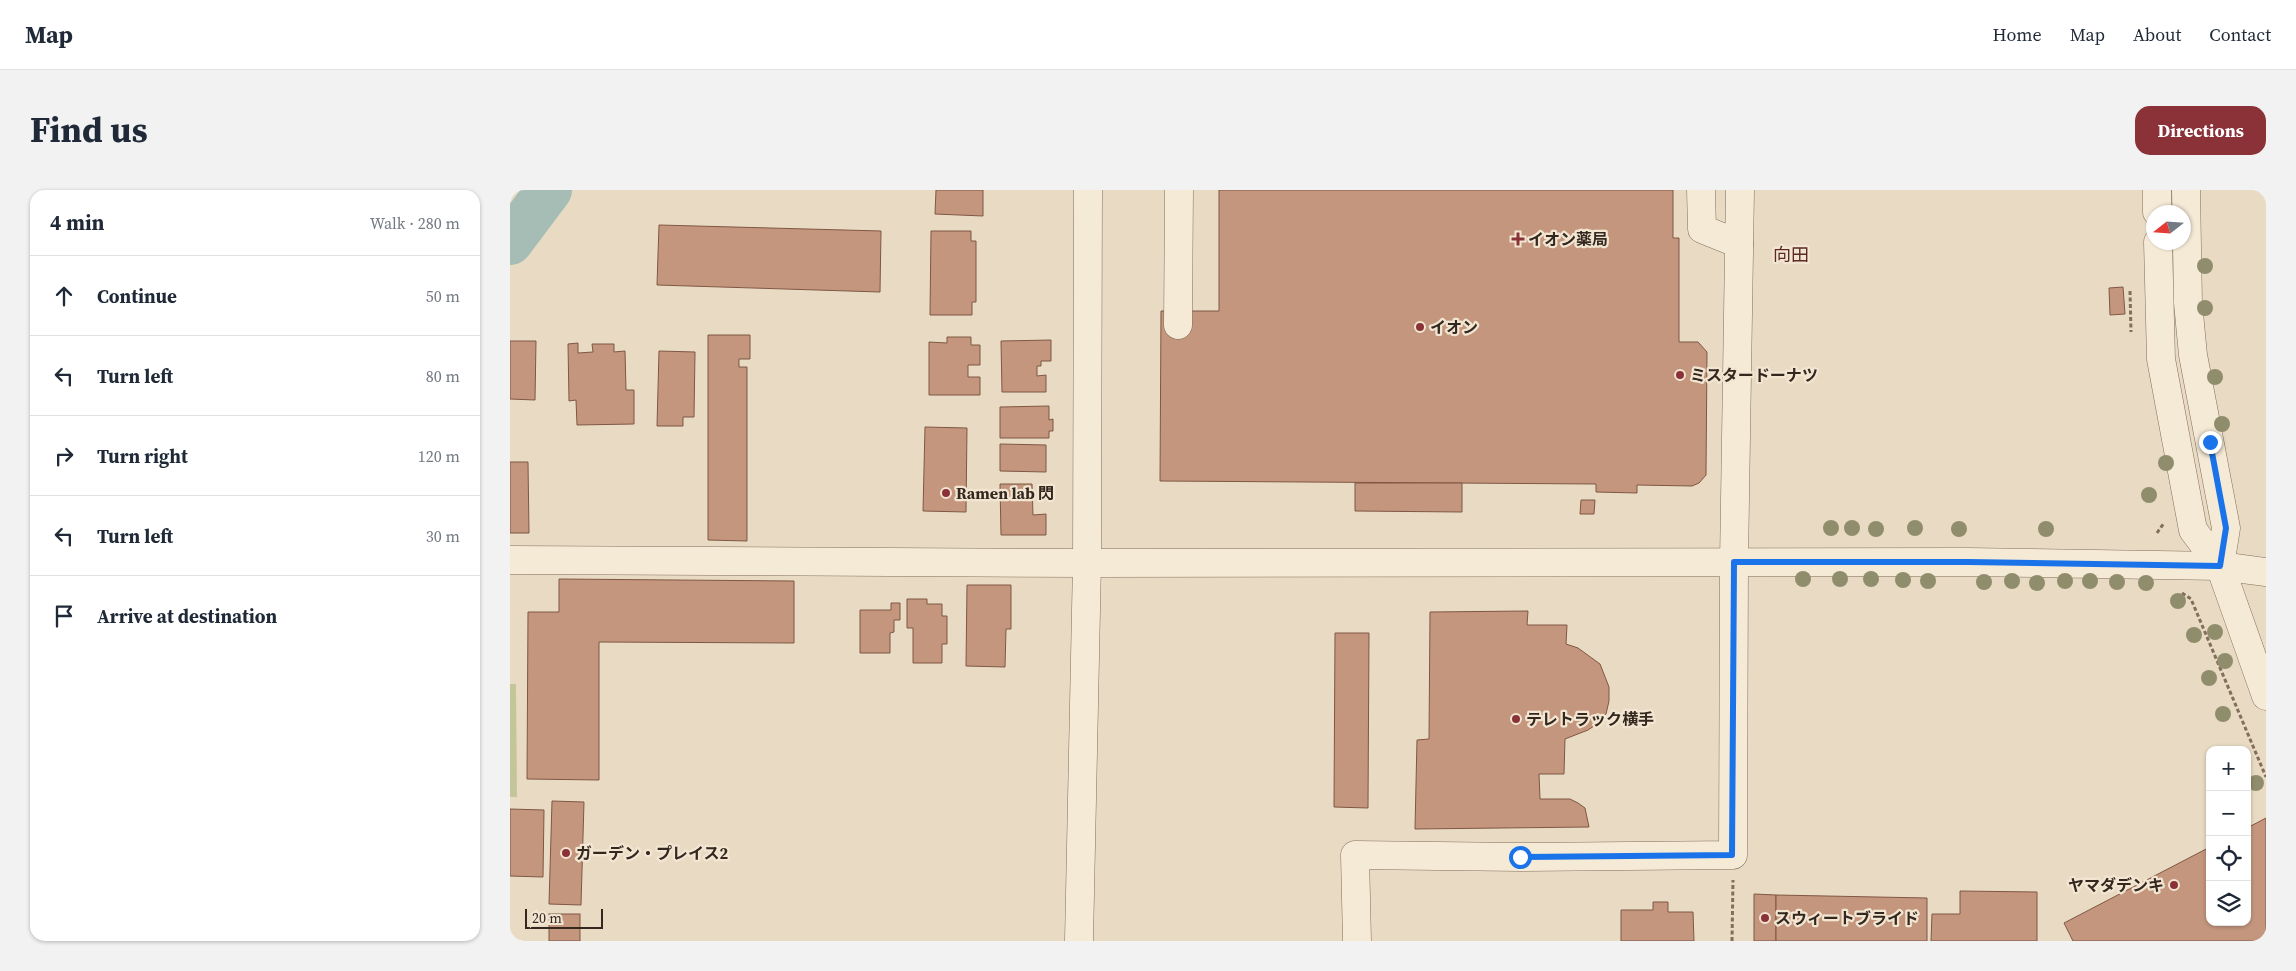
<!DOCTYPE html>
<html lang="en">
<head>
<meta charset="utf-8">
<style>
	body { margin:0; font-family:"Source Serif 4","Noto Sans JP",serif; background:#f2f2f3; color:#1f2937 }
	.controls { position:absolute; right:15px; bottom:15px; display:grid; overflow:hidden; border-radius:10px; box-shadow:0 1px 4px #0004 }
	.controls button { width:45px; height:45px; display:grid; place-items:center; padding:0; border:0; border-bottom:1px solid #e0e1e3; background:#fff; color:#1f2937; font:25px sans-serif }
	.compass { position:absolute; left:1636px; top:15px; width:45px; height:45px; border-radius:50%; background:#fff; box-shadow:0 1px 4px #0004; rotate:253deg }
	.scale { position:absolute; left:15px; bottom:12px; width:78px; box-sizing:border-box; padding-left:5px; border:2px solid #33271e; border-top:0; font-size:14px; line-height:18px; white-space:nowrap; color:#33271e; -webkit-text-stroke:4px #f2e6d2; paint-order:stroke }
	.stop { position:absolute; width:15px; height:15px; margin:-11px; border:4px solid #1a73e8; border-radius:50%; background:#fff }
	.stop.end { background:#1a73e8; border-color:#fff; box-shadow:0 1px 5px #0008 }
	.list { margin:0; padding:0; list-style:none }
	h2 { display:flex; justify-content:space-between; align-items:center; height:65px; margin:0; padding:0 20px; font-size:21px }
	h2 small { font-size:16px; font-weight:400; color:#747a83 }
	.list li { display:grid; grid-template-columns:32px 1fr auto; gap:15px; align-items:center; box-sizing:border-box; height:80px; padding:0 20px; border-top:1px solid #e0e1e3 }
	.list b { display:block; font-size:19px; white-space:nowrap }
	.list em { font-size:16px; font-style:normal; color:#747a83 }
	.icon { flex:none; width:28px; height:28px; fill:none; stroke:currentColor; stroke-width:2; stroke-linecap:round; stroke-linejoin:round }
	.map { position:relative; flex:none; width:1756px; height:751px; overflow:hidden; border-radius:15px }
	header { display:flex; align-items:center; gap:30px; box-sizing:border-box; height:70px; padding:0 25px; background:#fff; border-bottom:1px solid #e0e1e3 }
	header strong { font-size:24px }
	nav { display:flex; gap:28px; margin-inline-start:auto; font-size:18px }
	.intro { display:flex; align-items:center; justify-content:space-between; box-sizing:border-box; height:120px; padding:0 30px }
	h1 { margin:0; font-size:35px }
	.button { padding:12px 22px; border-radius:15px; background:#8b3238; color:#fff; font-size:18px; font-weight:700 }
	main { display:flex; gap:30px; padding:0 30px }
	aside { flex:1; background:#fff; border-radius:15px; box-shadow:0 1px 4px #0004 }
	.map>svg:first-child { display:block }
	.green { fill:#c4c699 }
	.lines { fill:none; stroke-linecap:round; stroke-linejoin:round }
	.river { stroke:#a5bdb4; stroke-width:46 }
	.building { fill:#c4967d; stroke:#7f5744 }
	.minor-casing { stroke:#826e5c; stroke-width:29 }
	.path { stroke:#826e5c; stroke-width:3; stroke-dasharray:4 2.5; stroke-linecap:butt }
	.minor { stroke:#f5ead6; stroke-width:28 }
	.tree { fill:#908d6d }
	.route { stroke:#1a73e8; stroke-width:6 }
	.poi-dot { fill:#8b3238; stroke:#f2e6d2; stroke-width:2 }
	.labels { text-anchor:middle; stroke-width:4.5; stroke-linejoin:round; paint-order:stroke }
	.poi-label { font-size:16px; font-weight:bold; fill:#33271e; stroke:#f2e6d2; text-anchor:start }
	.neighbourhood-label { font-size:18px; fill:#5c2a22; stroke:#f2e6d2 }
</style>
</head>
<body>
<header>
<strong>Map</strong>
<nav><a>Home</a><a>Map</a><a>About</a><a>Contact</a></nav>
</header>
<div class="intro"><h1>Find us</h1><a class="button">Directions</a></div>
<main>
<aside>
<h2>4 min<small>Walk · 280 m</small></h2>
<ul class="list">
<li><svg class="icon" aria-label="ahead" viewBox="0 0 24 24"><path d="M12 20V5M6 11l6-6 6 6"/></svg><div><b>Continue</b></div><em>50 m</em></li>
<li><svg class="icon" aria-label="left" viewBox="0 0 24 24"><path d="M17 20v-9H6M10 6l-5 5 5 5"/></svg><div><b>Turn left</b></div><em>80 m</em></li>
<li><svg class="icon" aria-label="right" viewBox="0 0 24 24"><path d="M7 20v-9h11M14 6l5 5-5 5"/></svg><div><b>Turn right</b></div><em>120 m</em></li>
<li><svg class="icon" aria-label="left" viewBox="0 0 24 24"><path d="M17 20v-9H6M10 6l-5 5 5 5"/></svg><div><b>Turn left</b></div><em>30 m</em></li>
<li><svg class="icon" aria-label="arrive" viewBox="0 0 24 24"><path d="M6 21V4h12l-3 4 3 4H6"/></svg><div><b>Arrive at destination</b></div></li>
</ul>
</aside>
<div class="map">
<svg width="1756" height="751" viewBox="0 0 1756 751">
	<rect width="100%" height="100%" fill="#e9dbc3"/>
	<polygon class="green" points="0,494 6,494 7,607 0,607"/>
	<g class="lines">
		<polyline class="river" points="0,52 39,0"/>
	</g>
	<g class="building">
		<polygon points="426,0 473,0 473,26 425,24"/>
		<polygon points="709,0 1163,0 1163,48 1169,48 1169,152 1188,152 1197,162 1196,285 1189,293 1182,296 1127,295 1127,303 1086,302 1086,294 650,291 651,121 709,121"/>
		<polygon points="149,35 371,41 370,102 147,95"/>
		<polygon points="421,41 461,41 461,51 466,51 466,112 462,112 462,125 420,125"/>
		<polygon points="1613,97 1615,124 1600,125 1599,98"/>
		<polygon points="198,145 240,145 240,169 229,169 229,177 237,177 237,351 198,350"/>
		<polygon points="437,147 461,147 461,155 470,155 470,175 458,175 458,187 470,187 470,205 419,205 419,152 437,153"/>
		<polygon points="541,150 541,171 531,171 531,176 527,176 527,186 536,185 536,202 492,202 491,151"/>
		<polygon points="0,151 26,151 25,210 0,209"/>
		<polygon points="68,153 68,163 83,162 82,154 104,154 104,162 115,161 116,200 124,200 124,234 67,235 66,210 59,211 58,154"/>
		<polygon points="149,161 185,162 184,227 173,227 173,236 147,236"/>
		<polygon points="539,216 539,230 543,229 543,241 539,241 539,248 490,248 490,217"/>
		<polygon points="415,237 457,238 456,322 413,321"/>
		<polygon points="490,254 536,255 536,282 490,281"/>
		<polygon points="0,272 18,272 19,343 0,343"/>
		<polygon points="845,293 952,293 952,322 845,321"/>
		<polygon points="490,294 522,294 523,325 536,324 536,345 491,345"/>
		<polygon points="1071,310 1085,310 1084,324 1070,324"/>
		<polygon points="49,389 284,391 284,453 89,452 89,590 17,589 18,422 49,422"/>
		<polygon points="457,395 501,395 501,439 496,439 495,477 456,476"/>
		<polygon points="397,409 417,409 417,414 432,414 432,426 437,426 437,454 432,454 432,473 403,473 403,438 397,438"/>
		<polygon points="381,413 390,413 390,430 384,430 384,442 380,443 380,463 350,463 350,420 381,420"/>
		<polygon points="1018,421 1017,435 1057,435 1056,454 1068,458 1090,474 1099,497 1099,511 1096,524 1087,534 1078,540 1055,549 1054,584 1029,584 1030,609 1060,609 1068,613 1075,618 1079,637 905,639 907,550 919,549 920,422"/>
		<polygon points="825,443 859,443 858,618 824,617"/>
		<polygon points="42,611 74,612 71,715 39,714"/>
		<polygon points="0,619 34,620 33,687 0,686"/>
		<polygon points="1756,628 1756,751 1563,751 1554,733 1700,657 1700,732 1737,732 1737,638"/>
		<polygon points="1450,701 1527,702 1527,751 1421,751 1422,724 1450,724"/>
		<polygon points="1244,704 1266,705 1266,751 1244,751"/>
		<polygon points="1266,705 1417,708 1417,751 1266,751"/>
		<polygon points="1143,712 1158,712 1158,722 1183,722 1184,751 1111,751 1111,720 1143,720"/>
		<rect x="39" y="724" width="31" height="27"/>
	</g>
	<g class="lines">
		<g class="minor-casing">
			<g id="minor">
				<polyline points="1191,0 1192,39 1229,54"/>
				<polyline points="1647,0 1647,22"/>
				<polyline points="1676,0 1678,113 1683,165 1716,338 1710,376"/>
				<polyline points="1648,52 1651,169 1683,340 1710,376 1756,506"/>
				<polyline points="668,135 669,0"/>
				<polyline points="0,370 577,373 1458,372 1710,376 1756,382"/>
				<polyline points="569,751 577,373 578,0"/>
				<polyline points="847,751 845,665 1010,667 1223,665 1224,372 1230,0"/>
			</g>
		</g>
		<g class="path">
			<polyline points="1620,101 1621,142"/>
			<polyline points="1647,343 1654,333"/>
			<polyline points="1672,403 1681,409 1756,587"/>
			<polyline points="1222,751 1223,690"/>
		</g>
		<use href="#minor" class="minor"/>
	</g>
	<g class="tree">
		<circle cx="1695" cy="76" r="8"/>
		<circle cx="1695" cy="118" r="8"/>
		<circle cx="1705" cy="187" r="8"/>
		<circle cx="1712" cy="234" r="8"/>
		<circle cx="1656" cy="273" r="8"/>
		<circle cx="1639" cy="305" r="8"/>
		<circle cx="1321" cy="338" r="8"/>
		<circle cx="1342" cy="338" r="8"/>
		<circle cx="1405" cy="338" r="8"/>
		<circle cx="1366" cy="339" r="8"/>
		<circle cx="1449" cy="339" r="8"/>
		<circle cx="1536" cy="339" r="8"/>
		<circle cx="1293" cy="389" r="8"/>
		<circle cx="1330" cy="389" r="8"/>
		<circle cx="1361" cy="389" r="8"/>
		<circle cx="1393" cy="390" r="8"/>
		<circle cx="1418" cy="391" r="8"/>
		<circle cx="1502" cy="391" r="8"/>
		<circle cx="1555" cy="391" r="8"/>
		<circle cx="1580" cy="391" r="8"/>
		<circle cx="1474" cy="392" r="8"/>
		<circle cx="1607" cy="392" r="8"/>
		<circle cx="1527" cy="393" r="8"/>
		<circle cx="1636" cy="393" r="8"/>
		<circle cx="1668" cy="411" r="8"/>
		<circle cx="1705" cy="442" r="8"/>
		<circle cx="1684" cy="445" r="8"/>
		<circle cx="1715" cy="471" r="8"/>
		<circle cx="1699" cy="488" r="8"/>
		<circle cx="1713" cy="524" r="8"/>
		<circle cx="1746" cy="593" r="8"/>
	</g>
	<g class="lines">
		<polyline class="route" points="1010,667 1222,665 1224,372 1458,372 1710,376 1716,338 1700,252"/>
	</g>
	<g class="poi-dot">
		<path d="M1005.5 41.5h5v5h5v5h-5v5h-5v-5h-5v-5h5z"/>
		<circle cx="910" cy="137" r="5"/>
		<circle cx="1170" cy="185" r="5"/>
		<circle cx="436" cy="303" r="5"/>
		<circle cx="1006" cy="529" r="5"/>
		<circle cx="56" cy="663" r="5"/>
		<circle cx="1664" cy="695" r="5"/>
		<circle cx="1255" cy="728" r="5"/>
	</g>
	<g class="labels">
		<g class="poi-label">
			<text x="1018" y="55">イオン薬局</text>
			<text x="920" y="143">イオン</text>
			<text x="1180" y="191">ミスタードーナツ</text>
			<text x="446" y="309">Ramen lab 閃</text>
			<text x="1016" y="535">テレトラック横手</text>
			<text x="66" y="669">ガーデン・プレイス2</text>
			<text x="1654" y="701" text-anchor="end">ヤマダデンキ</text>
			<text x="1265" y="734">スウィートブライド</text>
		</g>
		<g class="neighbourhood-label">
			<text x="1281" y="71">向田</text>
		</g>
	</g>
</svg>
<div class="controls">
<button>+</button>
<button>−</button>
<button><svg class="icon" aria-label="locate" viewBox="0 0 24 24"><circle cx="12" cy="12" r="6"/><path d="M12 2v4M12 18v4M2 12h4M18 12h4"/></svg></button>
<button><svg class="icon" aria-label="layers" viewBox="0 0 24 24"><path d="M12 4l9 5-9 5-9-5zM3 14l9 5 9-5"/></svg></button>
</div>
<svg class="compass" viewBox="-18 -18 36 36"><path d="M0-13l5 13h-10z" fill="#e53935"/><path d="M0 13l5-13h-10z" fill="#747a83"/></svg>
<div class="scale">20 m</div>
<div class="stop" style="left:1010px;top:667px"></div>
<div class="stop end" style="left:1700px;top:252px"></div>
</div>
</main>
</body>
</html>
